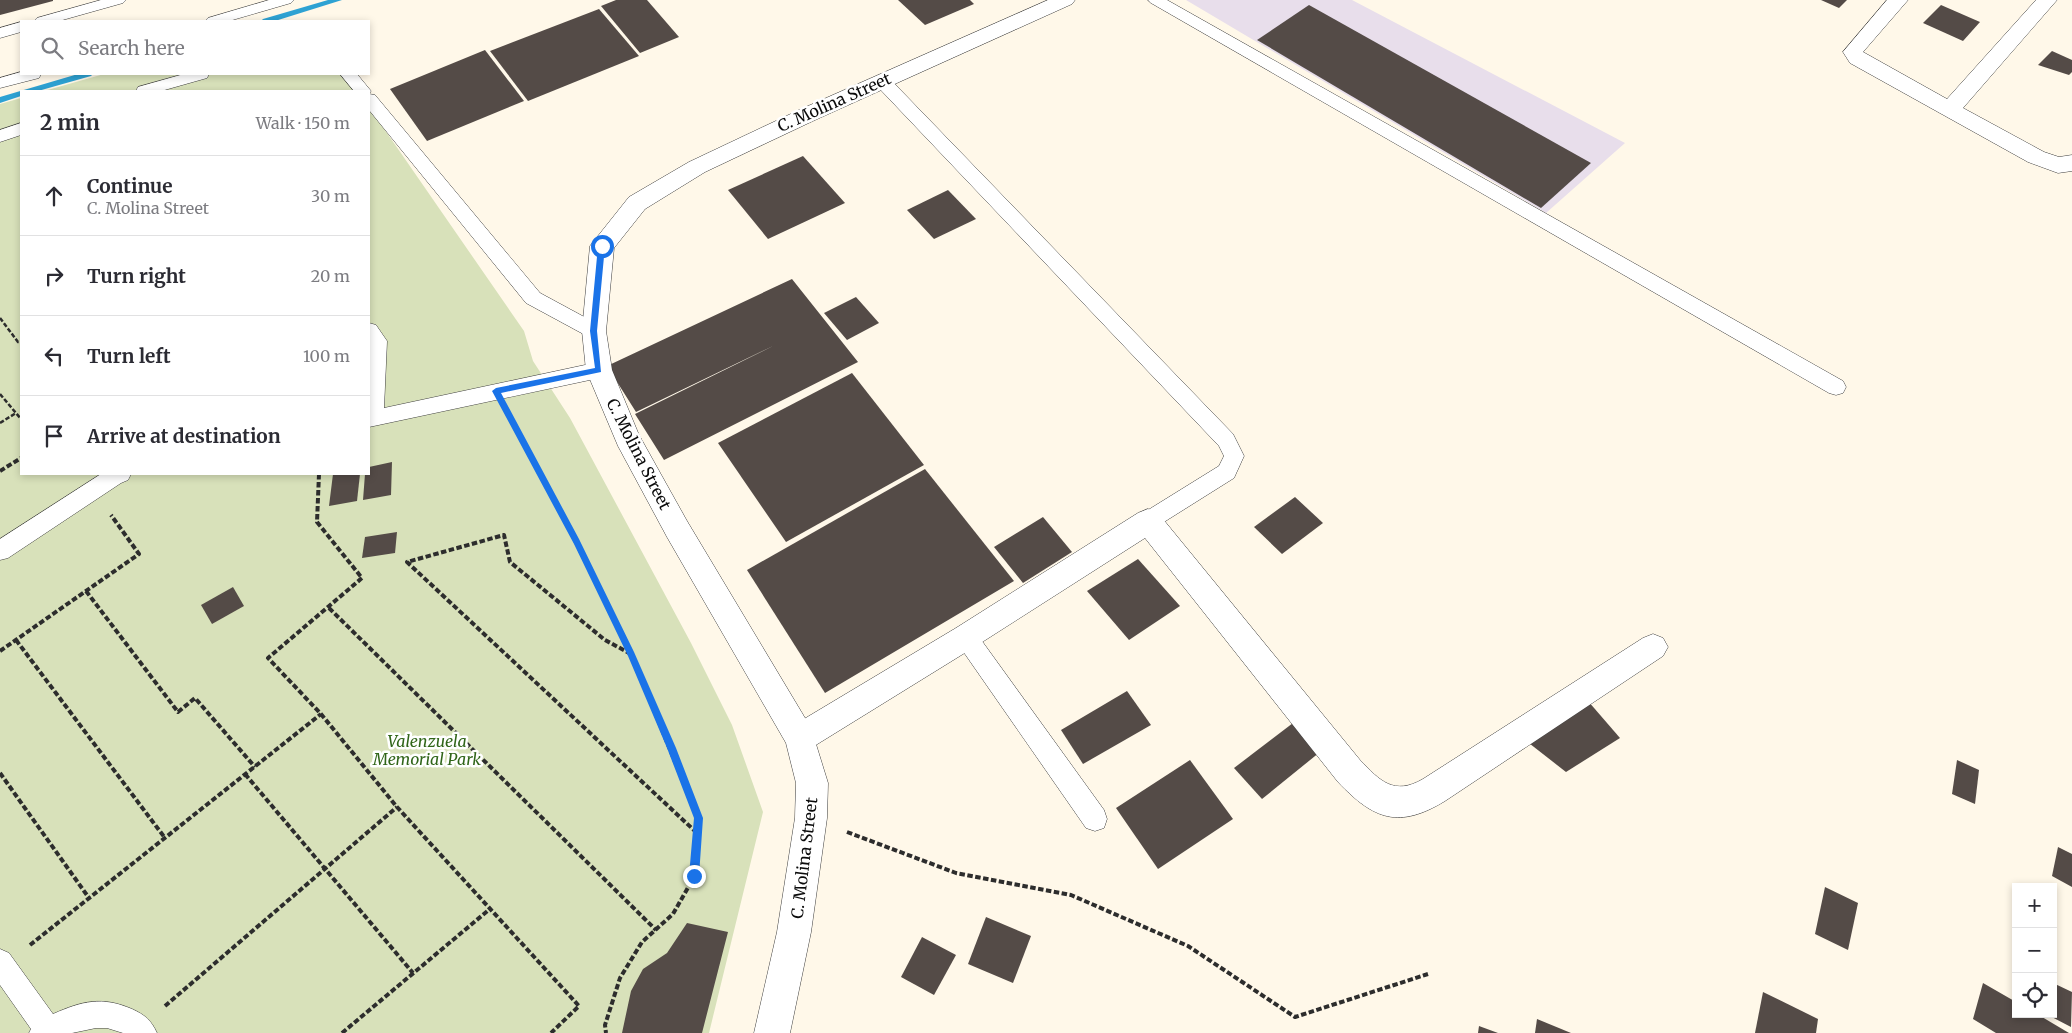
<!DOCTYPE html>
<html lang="en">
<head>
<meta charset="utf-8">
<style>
	body { margin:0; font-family:Merriweather,serif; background:#f7f7f7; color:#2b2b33 }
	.controls { position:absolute; right:15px; bottom:15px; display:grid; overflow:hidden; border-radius:0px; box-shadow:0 2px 8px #0003 }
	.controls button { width:45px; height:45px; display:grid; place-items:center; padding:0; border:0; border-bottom:1px solid #e1e1e2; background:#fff; color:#2b2b33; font:25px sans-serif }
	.stop { position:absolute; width:15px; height:15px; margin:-11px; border:4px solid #1a73e8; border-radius:50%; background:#fff }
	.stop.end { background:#1a73e8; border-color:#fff; box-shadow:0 1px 5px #0008 }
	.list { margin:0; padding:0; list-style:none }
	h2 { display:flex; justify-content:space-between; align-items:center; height:65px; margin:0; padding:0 20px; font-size:21px }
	h2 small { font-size:16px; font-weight:400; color:#7c7c81 }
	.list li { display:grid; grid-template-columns:32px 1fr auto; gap:15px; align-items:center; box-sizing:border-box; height:80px; padding:0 20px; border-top:1px solid #e1e1e2 }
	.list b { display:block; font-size:19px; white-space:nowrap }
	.list p { margin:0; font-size:16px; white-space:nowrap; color:#7c7c81 }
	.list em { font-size:16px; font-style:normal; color:#7c7c81 }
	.icon { flex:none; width:28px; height:28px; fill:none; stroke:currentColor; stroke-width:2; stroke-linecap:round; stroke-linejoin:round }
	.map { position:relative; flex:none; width:2072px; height:1033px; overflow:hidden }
	.search { position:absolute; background:#fff; box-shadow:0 2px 8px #0003; left:20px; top:20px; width:350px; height:55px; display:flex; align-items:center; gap:12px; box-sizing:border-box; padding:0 18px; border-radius:0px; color:#7c7c81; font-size:19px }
	.panel { position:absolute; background:#fff; box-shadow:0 2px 8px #0003; left:20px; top:90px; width:350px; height:385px; border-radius:0px }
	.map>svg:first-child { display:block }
	.industrial { fill:#e8deeb }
	.cemetery { fill:#d8e1ba }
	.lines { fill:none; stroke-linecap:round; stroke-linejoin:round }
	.stream { fill:#2ea2d3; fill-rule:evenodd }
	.building { fill:#544b47 }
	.service-casing { stroke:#3e3e3e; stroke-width:1 }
	.minor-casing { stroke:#3e3e3e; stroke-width:1 }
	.tertiary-casing { stroke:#3e3e3e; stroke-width:1 }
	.path-far1 { stroke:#2d2d2d; stroke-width:2.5; stroke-dasharray:4.5 2; stroke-linecap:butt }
	.path { stroke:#2d2d2d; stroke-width:4; stroke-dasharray:5.5 2.5; stroke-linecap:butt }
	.service { fill:#fff; fill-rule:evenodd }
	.minor { fill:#fff; fill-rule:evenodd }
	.tertiary { fill:#fff; fill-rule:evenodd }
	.route { fill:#1a73e8 }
	.labels { text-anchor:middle; stroke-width:5; stroke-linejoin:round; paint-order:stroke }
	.street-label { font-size:16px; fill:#0b0b0b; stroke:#fff }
	.park-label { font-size:16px; font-style:italic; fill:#306519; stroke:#fff }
</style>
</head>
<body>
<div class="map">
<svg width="2072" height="1033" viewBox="0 0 2072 1033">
	<rect width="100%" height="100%" fill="#fff8e9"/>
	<polygon class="industrial" points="1186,0 1352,0 1625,143 1546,213"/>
	<g class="cemetery">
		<polygon points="104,74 346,74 358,91 44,91"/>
		<polygon points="21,98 21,474 369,474 369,107 524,331 533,361 570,418 691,643 732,725 763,812 709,1033 0,1033 0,104"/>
	</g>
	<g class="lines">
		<g class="stream">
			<polygon points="328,0 342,0 275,21 261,21 263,19"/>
			<polygon points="78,74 93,74 91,76 38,91 21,91 21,96 0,103 0,97"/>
		</g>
	</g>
	<g class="building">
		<polygon points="0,0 53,0 53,1 0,15"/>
		<polygon points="616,0 647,0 679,37 640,53 601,6"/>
		<polygon points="898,0 970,0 974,4 925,25"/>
		<polygon points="1821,0 1847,0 1839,8"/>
		<polygon points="1309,5 1591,163 1541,208 1257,40"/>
		<polygon points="1941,5 1980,22 1963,41 1923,23"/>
		<polygon points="599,9 639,56 528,101 490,51"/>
		<polygon points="485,50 524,101 427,141 390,89"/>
		<polygon points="2052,51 2072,60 2072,72 2069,75 2038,65"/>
		<polygon points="803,156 845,203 768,239 728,190"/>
		<polygon points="948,190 976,219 934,239 907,210"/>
		<polygon points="792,279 858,362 664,460 635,414 773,346 636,412 607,366"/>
		<polygon points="856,297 879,323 847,340 824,313"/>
		<polygon points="852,373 924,465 786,542 718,443"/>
		<polygon points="392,462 391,495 363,500 365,474 369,474 369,467"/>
		<polygon points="925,469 1014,581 825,693 747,570"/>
		<polygon points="333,474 360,474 357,501 329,506"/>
		<polygon points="1295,497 1323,523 1282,554 1254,527"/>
		<polygon points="1043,517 1072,552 1023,583 994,547"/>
		<polygon points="397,532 395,553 362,558 365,537"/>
		<polygon points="1138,559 1180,606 1129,640 1087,591"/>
		<polygon points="233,587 244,606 212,624 201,605"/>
		<polygon points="1127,691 1151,725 1083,764 1061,730"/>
		<polygon points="1588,701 1620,738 1566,772 1525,740"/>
		<polygon points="1293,723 1320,752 1262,799 1234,768"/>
		<polygon points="1190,760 1233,819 1158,869 1116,808"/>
		<polygon points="1957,760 1979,770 1975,804 1952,794"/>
		<polygon points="2058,847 2072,854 2072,887 2052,876"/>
		<polygon points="1825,887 1858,903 1848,950 1815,934"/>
		<polygon points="986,917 1031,936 1013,983 968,964"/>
		<polygon points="687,923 728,932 702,1033 622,1033 631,991 643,969 667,953"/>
		<polygon points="922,937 956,955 934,995 901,977"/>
		<polygon points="1983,983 2016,1002 2016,1014 2037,1014 2069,1033 1996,1033 1973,1019"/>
		<polygon points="2053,983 2072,992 2071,1027 2046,1014 2053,1014"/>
		<polygon points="1763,992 1818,1019 1816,1033 1755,1033"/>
		<polygon points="1537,1019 1571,1033 1535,1033"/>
		<polygon points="1479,1026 1498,1033 1478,1033"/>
	</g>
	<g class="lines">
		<g class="service-casing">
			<g id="service">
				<polygon points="101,0 126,0 123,3 59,21 34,21 37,18"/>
				<polygon points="269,0 294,0 291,3 229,21 205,21 208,18"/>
				<polygon points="1148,0 1167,0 1843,381 1846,387 1843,393 1836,395 1829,393 1151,3"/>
				<polygon points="21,22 21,32 0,38 0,28"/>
				<polygon points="21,72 21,74 41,74 39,78 0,88 0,78"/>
				<polygon points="184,74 209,74 207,78 161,91 136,91 138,87"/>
				<polygon points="340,74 357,74 371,91 369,94 375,95 540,293 601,326 604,331 601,336 594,338 587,336 526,303 369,110 369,91 354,91"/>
				<polygon points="882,76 888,77 1233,434 1244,456 1234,478 1156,527 1148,530 1140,527 1137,521 1140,515 1219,466 1224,456 1219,446 876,85 874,81 876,77"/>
				<polygon points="21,123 21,135 0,142 0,130"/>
				<polygon points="369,323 376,325 387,341 384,408 599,362 606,365 609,370 606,375 599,378 369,427"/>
				<polygon points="101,474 131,474 128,480 121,483 8,558 0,560 0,539"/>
				<polygon points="966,627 974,630 1104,810 1107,819 1104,828 1095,831 1086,828 958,644 955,637 958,630"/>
				<path d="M0 949 9 953 53 1014C82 1001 102 996 132 1009 145 1015 151 1020 157 1033H123L107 1028H96L72 1033H29L31 1029 0 985Z"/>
			</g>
		</g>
		<g class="minor-casing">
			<g id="minor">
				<polygon points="1887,0 1908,0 1863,52 1947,99 2036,0 2057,0 1963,108 2044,152 2059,157 2072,155 2072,171 2058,173 2028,162 1850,63 1843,52"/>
				<path d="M1148 509 1158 513 1360 760C1380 781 1394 796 1423 779L1643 638 1653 634 1663 638 1668 647 1663 656 1445 801C1399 829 1374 820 1338 782L1145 538 976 646 811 748 800 753 789 748 785 738 789 728 956 628 1138 513Z"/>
			</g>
		</g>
		<g class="tertiary-casing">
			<polygon id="tertiary" points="1048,0 1075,0 1072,4 815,120 705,172 645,209 614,248 606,331 612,370 639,435 687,521 811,728 828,783 827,818 811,932 790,1033 754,1033 777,932 795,818 796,783 786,743 667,537 618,446 586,370 582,331 590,246 629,197 689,162 799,110"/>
		</g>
		<g class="path-far1">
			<polyline points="0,318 18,342 21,341"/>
			<polyline points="0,394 21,419"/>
			<polyline points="511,418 524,443"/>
			<polyline points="0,423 16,413"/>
		</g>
		<g class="path">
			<polyline points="523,441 576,542 631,654 698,818 694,877 673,914 642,942 620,978 605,1025 606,1033"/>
			<polyline points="0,471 21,458"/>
			<polyline points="319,474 317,522 362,578 268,658 321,714 397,807 579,1006 551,1033"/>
			<polyline points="86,591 178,712 195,698 255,767"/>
			<polyline points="329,608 656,930"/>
			<polyline points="16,640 165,838"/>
			<polyline points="0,651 139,554 111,515"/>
			<polyline points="631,654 605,640 510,562 504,535 407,562 697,833"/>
			<polyline points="0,773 89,898"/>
			<polyline points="245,774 413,973"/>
			<polyline points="847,832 956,873 1071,895 1188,946 1295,1017 1428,974"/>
			<polyline points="30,945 321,714"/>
			<polyline points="165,1006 397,807"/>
			<polyline points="342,1033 491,908"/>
		</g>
		<use href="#service" class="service"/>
		<use href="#minor" class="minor"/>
		<use href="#tertiary" class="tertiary"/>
	</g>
	<polygon class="route" points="602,243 605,246 597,331 601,372 501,393 579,539 634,652 676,748 703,818 699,876 694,881 689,876 694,818 667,748 628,656 574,544 492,391 496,388 595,368 590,331 598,246"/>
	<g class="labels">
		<g class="street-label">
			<text transform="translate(834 102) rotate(-24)" y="6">C. Molina Street</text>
			<text transform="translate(639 454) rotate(63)" y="6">C. Molina Street</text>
			<text transform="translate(804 858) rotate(-83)" y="6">C. Molina Street</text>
		</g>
		<g class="park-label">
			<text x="427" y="747">Valenzuela<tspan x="427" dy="18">Memorial Park</tspan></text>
		</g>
	</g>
</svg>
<div class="controls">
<button>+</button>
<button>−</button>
<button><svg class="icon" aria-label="locate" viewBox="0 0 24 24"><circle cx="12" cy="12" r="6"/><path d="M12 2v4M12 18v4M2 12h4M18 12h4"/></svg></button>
</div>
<div class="stop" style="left:602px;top:246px"></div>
<div class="stop end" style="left:694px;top:876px"></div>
<div class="search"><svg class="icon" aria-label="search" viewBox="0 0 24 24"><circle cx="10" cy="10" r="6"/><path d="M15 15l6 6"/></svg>Search here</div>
<section class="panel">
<h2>2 min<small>Walk · 150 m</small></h2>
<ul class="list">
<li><svg class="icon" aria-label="ahead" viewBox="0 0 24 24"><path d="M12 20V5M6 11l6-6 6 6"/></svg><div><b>Continue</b><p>C. Molina Street</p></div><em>30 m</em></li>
<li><svg class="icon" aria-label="right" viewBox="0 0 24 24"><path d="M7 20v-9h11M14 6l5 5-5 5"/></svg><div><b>Turn right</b></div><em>20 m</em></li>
<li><svg class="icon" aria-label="left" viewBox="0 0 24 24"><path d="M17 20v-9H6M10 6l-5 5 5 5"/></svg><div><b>Turn left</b></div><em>100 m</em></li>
<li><svg class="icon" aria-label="arrive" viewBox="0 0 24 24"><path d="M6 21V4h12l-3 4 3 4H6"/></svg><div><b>Arrive at destination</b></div></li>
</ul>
</section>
</div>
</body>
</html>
